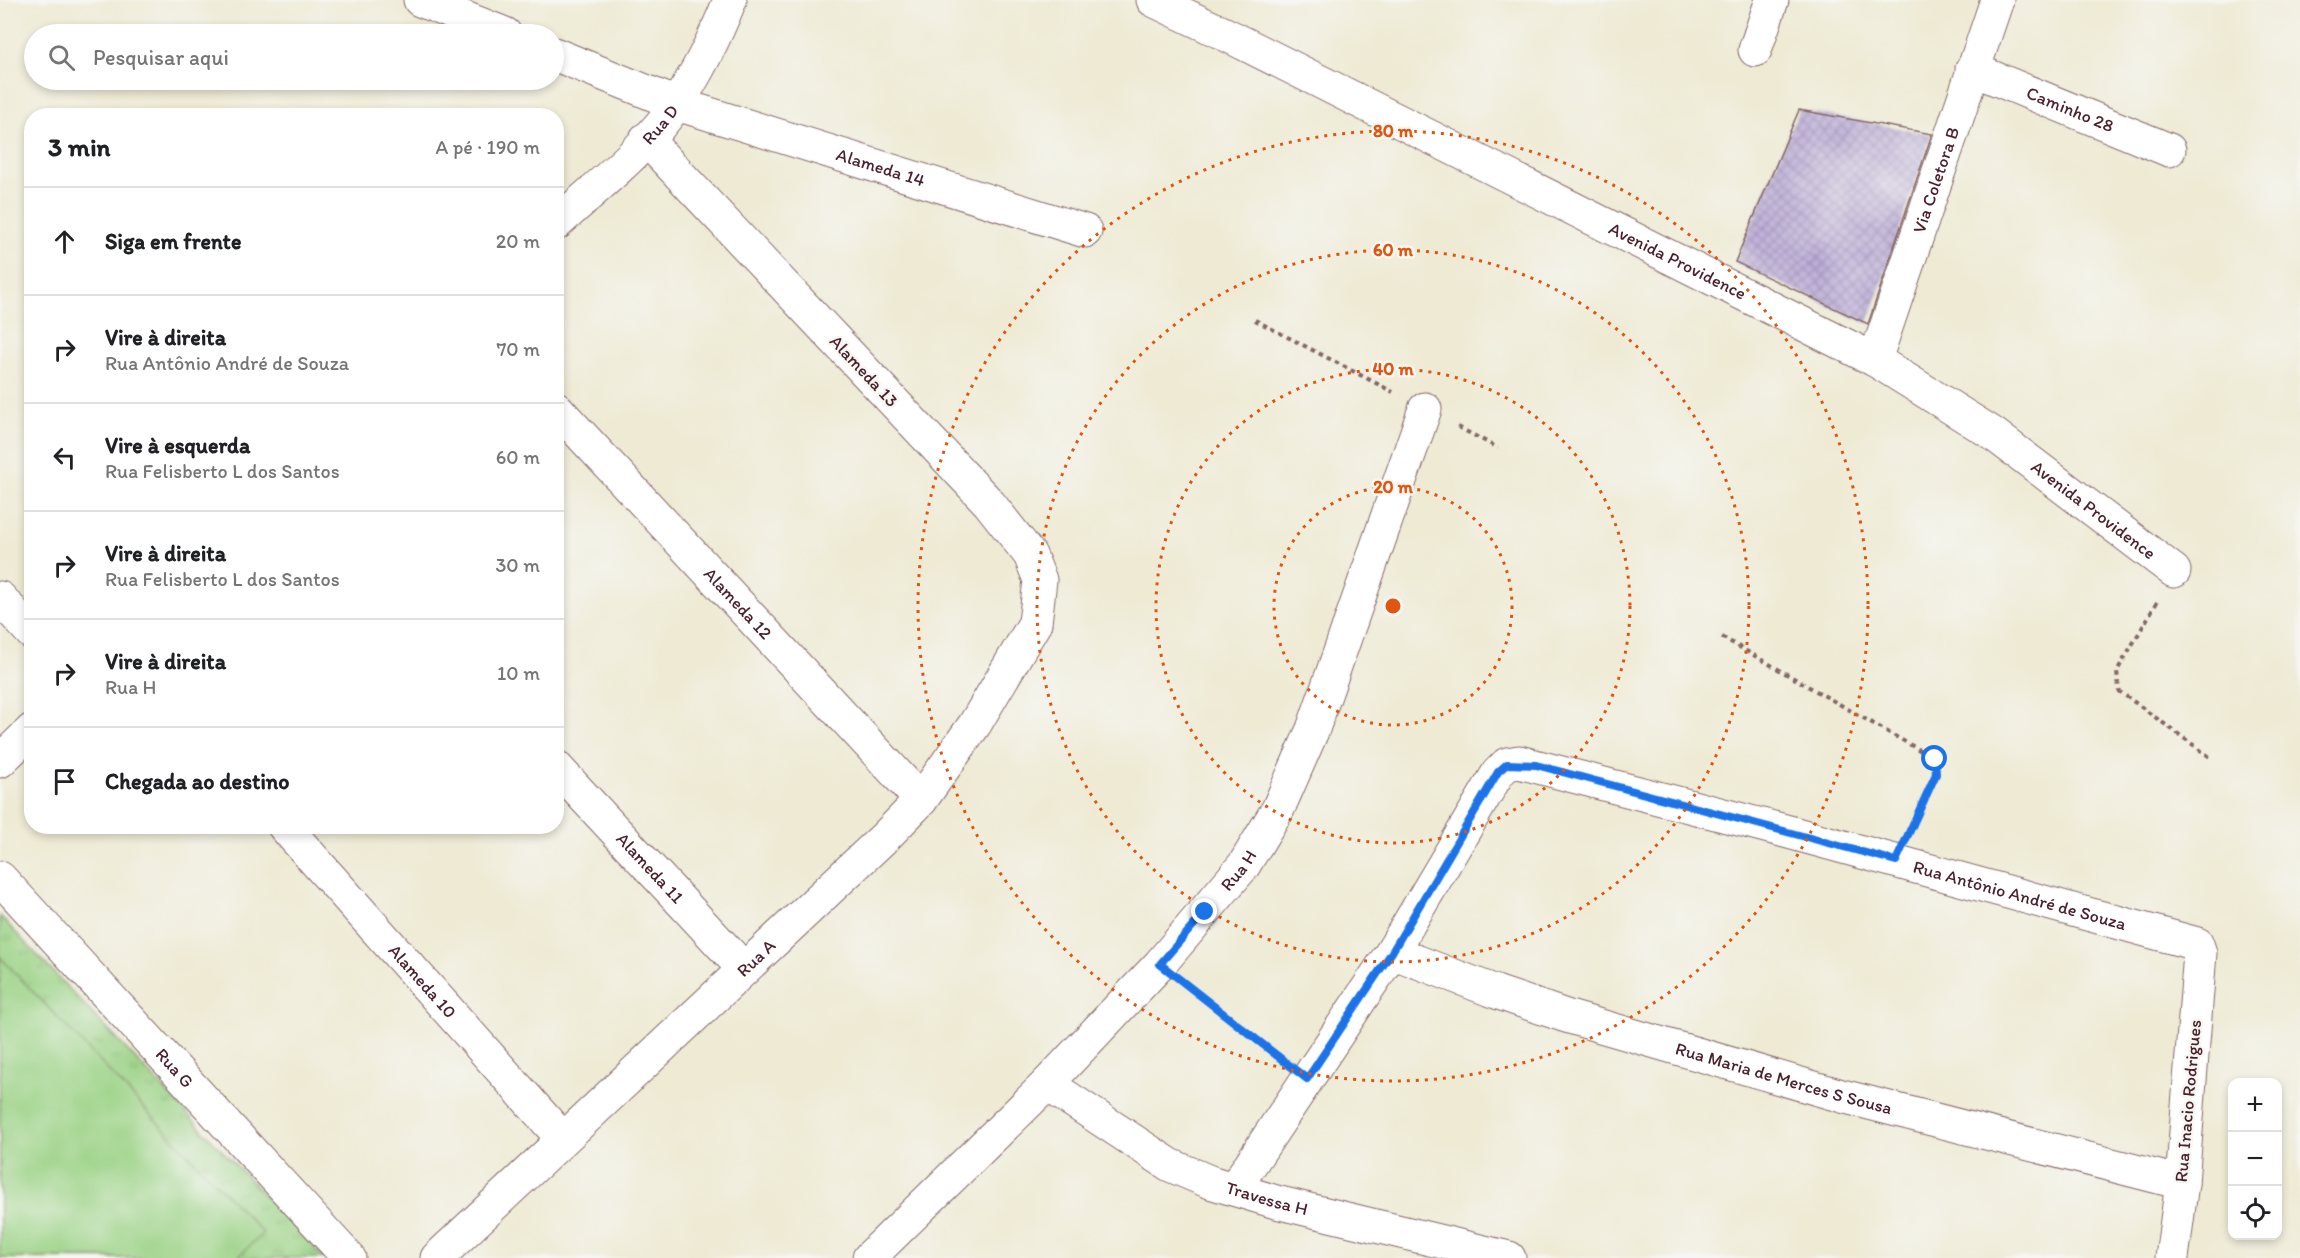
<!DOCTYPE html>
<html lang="pt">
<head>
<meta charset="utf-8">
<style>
	body { margin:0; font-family:Itim,sans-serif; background:#f6f6f6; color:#202124 }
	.controls { position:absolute; right:18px; bottom:18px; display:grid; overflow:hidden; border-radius:12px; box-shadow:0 3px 9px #0003 }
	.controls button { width:54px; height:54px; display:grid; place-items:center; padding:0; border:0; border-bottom:2px solid #e0e0e0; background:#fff; color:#202124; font:30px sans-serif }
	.stop { position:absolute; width:18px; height:18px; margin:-14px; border:4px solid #1a73e8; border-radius:50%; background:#fff }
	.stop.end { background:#1a73e8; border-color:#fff; box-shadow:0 2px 6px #0008 }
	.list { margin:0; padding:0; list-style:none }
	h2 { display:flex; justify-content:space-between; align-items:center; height:78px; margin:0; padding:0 24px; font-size:26px }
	h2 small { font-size:20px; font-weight:400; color:#757577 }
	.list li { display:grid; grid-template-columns:39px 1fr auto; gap:18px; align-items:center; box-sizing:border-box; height:108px; padding:0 24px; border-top:2px solid #e0e0e0 }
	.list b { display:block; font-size:22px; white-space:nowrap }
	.list p { margin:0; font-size:20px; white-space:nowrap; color:#757577 }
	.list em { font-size:20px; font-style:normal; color:#757577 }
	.icon { flex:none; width:33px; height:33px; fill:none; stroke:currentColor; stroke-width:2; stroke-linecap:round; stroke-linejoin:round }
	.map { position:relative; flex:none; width:2300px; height:1258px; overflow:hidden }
	.search { position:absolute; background:#fff; box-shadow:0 3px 9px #0003; left:24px; top:24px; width:540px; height:66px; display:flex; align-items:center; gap:15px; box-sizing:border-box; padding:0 21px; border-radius:33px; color:#757577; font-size:22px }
	.panel { position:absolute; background:#fff; box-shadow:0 3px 9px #0003; left:24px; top:108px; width:540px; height:726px; border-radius:24px }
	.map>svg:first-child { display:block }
	.grass { fill:url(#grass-tufts); stroke:#727858; stroke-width:1.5 }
	.pitch { fill:#9ad284; stroke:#727858; stroke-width:1.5 }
	.building { fill:url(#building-cross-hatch) }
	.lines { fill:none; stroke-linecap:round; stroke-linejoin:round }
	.minor-casing { stroke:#836666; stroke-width:35 }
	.path { stroke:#836666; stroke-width:4; stroke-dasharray:4.5 4.5; stroke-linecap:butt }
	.minor { stroke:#fff; stroke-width:33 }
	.route { stroke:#1a73e8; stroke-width:8 }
	.ring { fill:none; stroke:#e0560e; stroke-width:3; stroke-dasharray:3 6 }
	.labels { text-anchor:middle; stroke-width:5; stroke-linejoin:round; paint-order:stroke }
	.street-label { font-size:18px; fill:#4a1f2b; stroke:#f6f6f2 }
	.centre { fill:#e0560e; stroke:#f6f6f2; stroke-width:3 }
	.ring-label { font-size:18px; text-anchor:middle; font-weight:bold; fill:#e0560e; stroke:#f6f6f2; stroke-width:5; stroke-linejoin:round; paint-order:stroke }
</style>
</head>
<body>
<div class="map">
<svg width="2300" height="1258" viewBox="0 0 2300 1258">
	<defs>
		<pattern id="grass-tufts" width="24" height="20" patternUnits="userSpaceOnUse" patternTransform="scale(1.5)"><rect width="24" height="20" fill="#9ad284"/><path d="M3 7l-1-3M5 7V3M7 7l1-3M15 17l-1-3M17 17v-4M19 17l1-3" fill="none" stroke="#86b472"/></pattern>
		<pattern id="building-cross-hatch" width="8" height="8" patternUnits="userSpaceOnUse" patternTransform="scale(1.5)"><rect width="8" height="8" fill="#bbacd8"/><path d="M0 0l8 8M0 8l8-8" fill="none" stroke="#9a8baf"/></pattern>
	</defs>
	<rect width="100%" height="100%" fill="#f6f6f2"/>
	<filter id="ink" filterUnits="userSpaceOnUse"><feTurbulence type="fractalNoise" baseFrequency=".0167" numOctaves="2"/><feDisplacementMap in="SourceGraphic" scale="12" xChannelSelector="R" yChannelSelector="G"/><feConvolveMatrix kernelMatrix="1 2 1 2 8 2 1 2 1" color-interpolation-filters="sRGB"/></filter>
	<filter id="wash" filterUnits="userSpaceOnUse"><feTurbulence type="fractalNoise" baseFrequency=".008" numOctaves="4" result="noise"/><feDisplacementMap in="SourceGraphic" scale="24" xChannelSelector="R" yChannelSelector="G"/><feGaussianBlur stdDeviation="1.35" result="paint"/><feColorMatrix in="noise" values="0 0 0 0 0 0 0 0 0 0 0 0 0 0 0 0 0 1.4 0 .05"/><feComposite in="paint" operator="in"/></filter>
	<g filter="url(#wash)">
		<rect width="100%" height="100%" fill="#eeead4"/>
		<polygon class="grass" points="0,916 324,1258 0,1258"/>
		<polygon class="pitch" points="0,957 263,1233 237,1258 0,1258"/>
		<g id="blocks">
			<polygon class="building" points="1799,110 1932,134 1868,324 1735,262"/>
		</g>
	</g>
	<g filter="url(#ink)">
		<use href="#blocks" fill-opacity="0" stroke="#836666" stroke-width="1.5"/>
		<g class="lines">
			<g class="minor-casing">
				<g id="minor">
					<polyline points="420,0 505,34"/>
					<path id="s1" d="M1153 0 1231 37 1875 360 1992 433 2174 571"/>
					<polyline points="1755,50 1772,0"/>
					<path id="s2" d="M554 54 677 104 1085 231"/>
					<path id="s3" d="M1972 69 2169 150"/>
					<path id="s4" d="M556 224C597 186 646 149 677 103 699 71 716 35 730 0"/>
					<path id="s5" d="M1875 360 1997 0"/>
					<path id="s6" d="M556 408 921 800"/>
					<polyline points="0,598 32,633"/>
					<polyline points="0,761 32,730"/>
					<path id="s7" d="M556 767 744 969"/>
					<path id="s8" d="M284 826 562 1138"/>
					<path id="s9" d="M0 878 349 1258"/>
					<path id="s10" d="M1392 952 1496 992 1566 1016 1842 1096 2182 1183"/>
					<path id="s11" d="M1047 1084 1170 1165 1210 1182 1276 1202 1509 1258"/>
					<path id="s12" d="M1234 1189 1392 952 1498 773 1507 764 1519 762 1785 831 2197 944 2200 953 2182 1183 2172 1258"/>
					<path id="s13" d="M437 1258 886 836 921 800 975 724 1035 623 1040 580 1030 555 989 503 646 139"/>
					<path id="s14" d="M869 1258 1047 1084 1160 964 1244 865 1278 809 1313 729 1425 409"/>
				</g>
			</g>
			<g class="path">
				<polyline points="1255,320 1393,392"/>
				<polyline points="1458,427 1498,448"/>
				<polyline points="2157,602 2117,671 2119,691 2210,757"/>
				<polyline points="1722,637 1935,759 1937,774 1912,827"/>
				<polyline points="1190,987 1278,1057"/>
			</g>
			<use href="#minor" class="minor"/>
		</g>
	</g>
	<g class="lines" filter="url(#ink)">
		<polyline class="route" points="1205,912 1160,964 1307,1079 1392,952 1498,772 1507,764 1536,765 1896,861 1936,774 1935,759"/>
	</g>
	<g class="ring">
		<circle cx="1393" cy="606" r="119"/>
		<circle cx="1393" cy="606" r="237"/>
		<circle cx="1393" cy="606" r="356"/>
		<circle cx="1393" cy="606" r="475"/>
	</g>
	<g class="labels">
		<g class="street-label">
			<text dy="6" stroke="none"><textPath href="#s3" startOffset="106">Caminho 28</textPath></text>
			<text dy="6" stroke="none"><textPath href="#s4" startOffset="144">Rua D</textPath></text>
			<text dy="6" stroke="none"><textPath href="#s2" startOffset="346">Alameda 14</textPath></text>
			<text dy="6" stroke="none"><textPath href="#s5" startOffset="190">Via Coletora B</textPath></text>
			<text dy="6" stroke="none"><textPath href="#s1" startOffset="586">Avenida Providence</textPath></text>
			<text transform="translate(864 371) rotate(47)" y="6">Alameda 13</text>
			<text dy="6" stroke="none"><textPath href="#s1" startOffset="1072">Avenida Providence</textPath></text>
			<text dy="6" stroke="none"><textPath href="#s6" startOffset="267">Alameda 12</textPath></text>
			<text dy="6" stroke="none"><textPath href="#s7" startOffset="138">Alameda 11</textPath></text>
			<text dy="6" stroke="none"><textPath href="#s14" startOffset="536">Rua H</textPath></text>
			<text dy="6" stroke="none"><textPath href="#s12" startOffset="1036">Rua Antônio André de Souza</textPath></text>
			<text dy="6" stroke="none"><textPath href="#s13" startOffset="438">Rua A</textPath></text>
			<text dy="6" stroke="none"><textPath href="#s8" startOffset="208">Alameda 10</textPath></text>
			<text dy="6" stroke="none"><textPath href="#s9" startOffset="258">Rua G</textPath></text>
			<text dy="6" stroke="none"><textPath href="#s10" startOffset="412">Rua Maria de Merces S Sousa</textPath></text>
			<text transform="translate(2188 1101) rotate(-85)" y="6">Rua Inacio Rodrigues</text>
			<text dy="6" stroke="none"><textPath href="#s11" startOffset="250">Travessa H</textPath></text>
		</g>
	</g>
	<circle cx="1393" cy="606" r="9" class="centre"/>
	<g class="ring-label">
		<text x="1393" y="137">80 m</text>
		<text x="1393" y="256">60 m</text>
		<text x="1393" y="375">40 m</text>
		<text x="1393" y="493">20 m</text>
	</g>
</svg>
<div class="controls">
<button>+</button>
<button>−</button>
<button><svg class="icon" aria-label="locate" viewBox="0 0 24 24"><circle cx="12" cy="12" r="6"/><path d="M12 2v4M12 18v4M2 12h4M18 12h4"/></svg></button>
</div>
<div class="stop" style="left:1935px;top:759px"></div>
<div class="stop end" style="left:1205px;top:912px"></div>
<div class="search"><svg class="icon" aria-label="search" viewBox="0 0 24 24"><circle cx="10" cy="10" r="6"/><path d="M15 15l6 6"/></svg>Pesquisar aqui</div>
<section class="panel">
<h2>3 min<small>A pé · 190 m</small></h2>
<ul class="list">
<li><svg class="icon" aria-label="ahead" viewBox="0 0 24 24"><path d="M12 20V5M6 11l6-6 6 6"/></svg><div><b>Siga em frente</b></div><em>20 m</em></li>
<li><svg class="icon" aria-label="right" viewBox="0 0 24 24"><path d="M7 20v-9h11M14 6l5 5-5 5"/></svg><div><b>Vire à direita</b><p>Rua Antônio André de Souza</p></div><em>70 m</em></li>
<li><svg class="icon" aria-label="left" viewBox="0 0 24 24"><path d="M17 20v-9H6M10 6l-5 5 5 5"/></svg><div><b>Vire à esquerda</b><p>Rua Felisberto L dos Santos</p></div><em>60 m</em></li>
<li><svg class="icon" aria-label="right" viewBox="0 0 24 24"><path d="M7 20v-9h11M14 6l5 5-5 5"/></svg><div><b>Vire à direita</b><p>Rua Felisberto L dos Santos</p></div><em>30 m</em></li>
<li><svg class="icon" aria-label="right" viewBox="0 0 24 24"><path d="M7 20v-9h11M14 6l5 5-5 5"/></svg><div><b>Vire à direita</b><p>Rua H</p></div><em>10 m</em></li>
<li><svg class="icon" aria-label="arrive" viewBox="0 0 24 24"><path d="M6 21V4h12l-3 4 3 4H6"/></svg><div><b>Chegada ao destino</b></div></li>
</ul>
</section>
</div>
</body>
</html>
